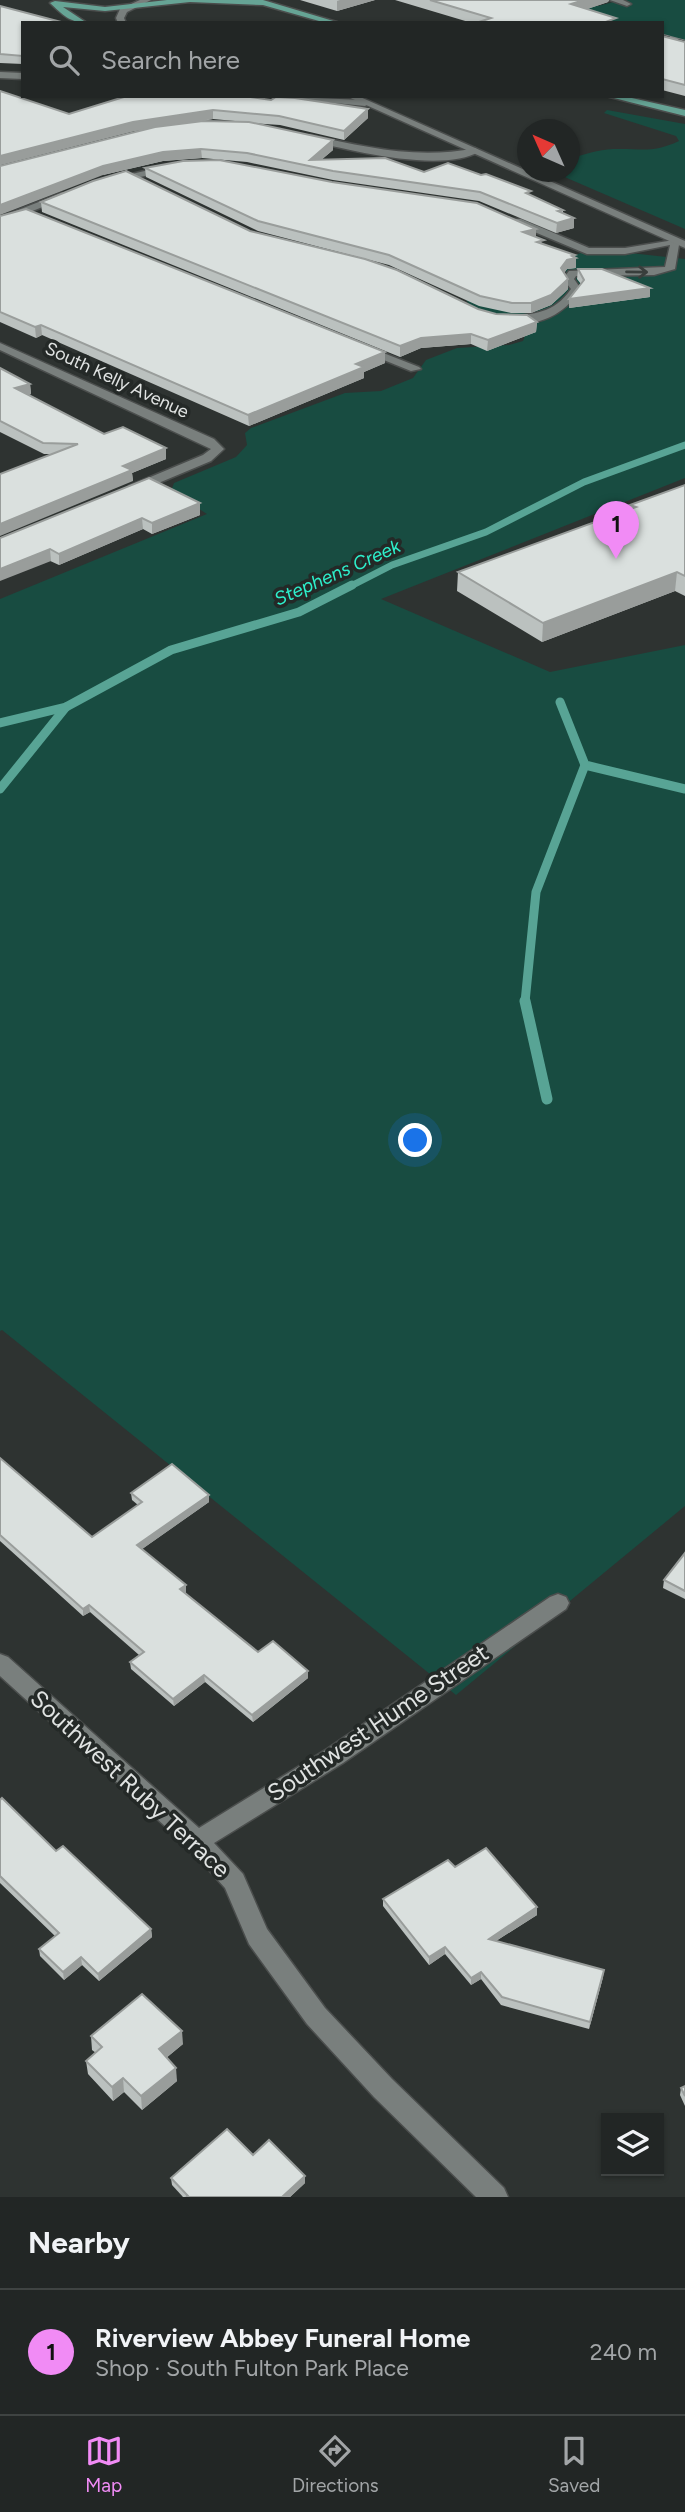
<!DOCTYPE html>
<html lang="en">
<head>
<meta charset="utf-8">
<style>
	body { margin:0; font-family:Figtree,sans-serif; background:#2a2e2d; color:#f1f3f6 }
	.controls { position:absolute; right:21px; bottom:21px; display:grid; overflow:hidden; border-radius:0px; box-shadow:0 2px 5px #0004 }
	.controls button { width:63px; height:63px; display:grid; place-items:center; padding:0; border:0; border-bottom:2px solid #3f4342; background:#222625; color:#f1f3f6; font:35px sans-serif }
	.compass { position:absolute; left:517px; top:119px; width:63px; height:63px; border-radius:50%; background:#222625; box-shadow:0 2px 5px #0004; rotate:315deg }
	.you { position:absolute; left:416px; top:1141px; width:24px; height:24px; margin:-18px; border:5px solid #fff; border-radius:50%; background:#1a73e8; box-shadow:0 0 0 10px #1a73e833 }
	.badge { display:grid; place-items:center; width:46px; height:46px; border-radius:50%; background:#f18bf5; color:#111; font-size:23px; font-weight:700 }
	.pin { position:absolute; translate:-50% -58px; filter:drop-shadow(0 2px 4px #0008) }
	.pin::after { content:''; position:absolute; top:37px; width:24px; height:21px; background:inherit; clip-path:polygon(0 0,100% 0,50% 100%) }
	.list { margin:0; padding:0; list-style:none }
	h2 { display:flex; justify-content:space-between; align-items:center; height:91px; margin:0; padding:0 28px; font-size:30px }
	h2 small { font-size:23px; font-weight:400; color:#a2a5a7 }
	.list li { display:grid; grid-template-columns:46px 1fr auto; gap:21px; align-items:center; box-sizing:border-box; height:126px; padding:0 28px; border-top:2px solid #3f4342 }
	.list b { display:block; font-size:26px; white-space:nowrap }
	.list p { margin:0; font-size:23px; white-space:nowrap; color:#a2a5a7 }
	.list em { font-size:23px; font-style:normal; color:#a2a5a7 }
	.icon { flex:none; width:38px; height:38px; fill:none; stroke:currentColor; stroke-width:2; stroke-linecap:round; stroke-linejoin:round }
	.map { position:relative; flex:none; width:685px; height:2197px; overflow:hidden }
	.search { position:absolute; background:#222625; box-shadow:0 2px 5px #0004; left:21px; right:21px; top:21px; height:77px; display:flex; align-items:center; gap:18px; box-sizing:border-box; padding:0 24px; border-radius:0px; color:#a2a5a7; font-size:26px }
	.sheet { height:217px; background:#222625 }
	nav { display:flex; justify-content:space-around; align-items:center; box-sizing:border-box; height:98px; border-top:2px solid #3f4342; background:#222625; font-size:19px; color:#a2a5a7 }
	nav a { display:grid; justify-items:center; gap:4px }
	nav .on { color:#f18bf5 }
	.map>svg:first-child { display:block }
	.green { fill:#184c41 }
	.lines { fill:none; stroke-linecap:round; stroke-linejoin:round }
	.stream-far2 { stroke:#58a495; stroke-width:7 }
	.stream-far1 { stroke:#58a495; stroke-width:9 }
	.stream { stroke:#58a495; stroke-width:11 }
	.street-casing { stroke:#4b4e4d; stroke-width:3 }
	.secondary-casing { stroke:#4b4e4d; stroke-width:3 }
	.primary-casing { stroke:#4b4e4d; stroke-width:3 }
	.street { fill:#797f7d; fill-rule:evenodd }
	.secondary { fill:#797f7d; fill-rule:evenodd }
	.primary { fill:#66a495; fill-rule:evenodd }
	.rail-casing { stroke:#828685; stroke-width:4.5 }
	.rail { stroke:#242927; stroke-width:2.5; stroke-dasharray:8; stroke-linecap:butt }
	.wall { fill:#bbc1bf; fill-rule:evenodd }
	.shaded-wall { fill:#999d9b }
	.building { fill:#dae0de; stroke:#999d9b; stroke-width:2 }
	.oneway { stroke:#393e3c }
	.labels { text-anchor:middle; stroke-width:7; stroke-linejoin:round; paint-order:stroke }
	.far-street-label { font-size:18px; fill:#e0e3e2; stroke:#242927 }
	.far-water-label { font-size:19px; font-style:italic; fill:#2defcb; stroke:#242927 }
	.near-street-label { font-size:24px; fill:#e0e3e2; stroke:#242927 }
</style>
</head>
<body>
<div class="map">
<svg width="685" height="2197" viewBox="0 0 685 2197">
	<rect width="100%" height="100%" fill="#2e3331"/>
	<g class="green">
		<polygon points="546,0 569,0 598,6 621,0 685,0 685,43 662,37 662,23 609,23"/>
		<path d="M607 110 685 124V229L553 172H570V159C584 154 598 150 613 149 641 148 651 154 679 141L676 136 604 113Z"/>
		<path d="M581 253H630L685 259V478L381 599 550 672 685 645V1506L456 1695 2 1330 0 1331V599L207 514 171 491 174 483 236 457 247 445 245 433 251 428 345 393 381 391 413 378 426 360 457 348 509 345 523 341 532 316C514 315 477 317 466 300L565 285 567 258Z"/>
	</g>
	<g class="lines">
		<polyline class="stream-far2" points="349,587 392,565 486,532 584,482 685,445"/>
		<g class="stream-far1">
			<polyline points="560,702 585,765 685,789"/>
			<polyline points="0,723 66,707 171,650 299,612 352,585"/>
			<polyline points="0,789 66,707"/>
			<polyline points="525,1002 536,892 585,765"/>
		</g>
		<polyline class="stream" points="525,1001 547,1099"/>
		<g class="street-casing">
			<g id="street">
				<polygon points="610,0 623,0 631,4 627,6"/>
				<polygon points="0,72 23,73 23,79 0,78"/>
				<polygon points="264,96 365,100 370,103 365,106"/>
				<path d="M310 135C366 147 418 160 475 148L480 151C443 174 348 150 307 140L305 138Z"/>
				<polygon points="166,166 171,169 169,171 111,183 106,180"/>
				<polygon points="62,193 67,196 65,198 0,224 0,217"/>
				<path d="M513 219H521L589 248H625L680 239 675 269 654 275 576 276 574 279 581 289C564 315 538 328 506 322V318C533 313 553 315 571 289L563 279 569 271 665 267 670 245 625 254H587L513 223Z"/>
				<polygon points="0,343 214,439 224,449 211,461 137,492 129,492 129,486 203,455 211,449 0,350"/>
				<polygon points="363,345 419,367 421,369 411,371 359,350 357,348"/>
				<polygon points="558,1594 566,1597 569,1603 566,1609 343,1763 214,1843 243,1874 267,1929 325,2008 392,2079 504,2188 508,2197 476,2197 374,2097 307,2024 249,1944 225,1888 189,1848 0,1676 0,1654 8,1657 199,1828 327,1749 550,1597"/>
			</g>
		</g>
		<g class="secondary-casing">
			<g id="secondary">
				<polygon points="140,0 151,0 127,12 124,18 126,23 118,23 116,18 120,9"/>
				<polygon points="346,96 358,96 685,241 685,248"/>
			</g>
		</g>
		<g class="primary-casing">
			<g id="primary">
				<path d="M167 0H263L340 23H326L263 5 190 2 105 11 63 7 87 23C70 23 62 14 50 3L55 1 105 7Z"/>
				<polygon points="606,96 623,96 685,110 685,116"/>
			</g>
		</g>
		<use href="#street" class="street"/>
		<use href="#secondary" class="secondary"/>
		<use href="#primary" class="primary"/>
		<g class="rail-casing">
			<polyline id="rail" points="662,36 685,42"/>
		</g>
		<use href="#rail" class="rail"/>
	</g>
	<g class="wall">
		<polygon points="300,0 375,0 337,11"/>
		<polygon points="395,0 609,0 608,2 587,9 615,23 472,23"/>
		<polygon points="0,6 23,23 23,64 0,63"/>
		<polygon points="662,36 685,42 685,96 662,90"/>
		<path d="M0 91 69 114 127 96 368 118 344 140 280 125 252 123 333 150 321 160 424 172 531 195 563 210V213L574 228 556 233 479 201 333 180 247 162 202 158 163 161 103 175 147 129 134 131 0 165ZM213 119 246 122 192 123Z"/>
		<polygon points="145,168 536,229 536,237 544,245 575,255 574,258 576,258 576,268 567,269 564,273 568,279 568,289 563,294 551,305 531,313 511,313 479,306 389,265 258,231 146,177"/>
		<polygon points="41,202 496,314 537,322 536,332 487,351 471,344 421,348 400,357 42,212"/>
		<polygon points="0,216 385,352 385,363 364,372 364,378 249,426 42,335 36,338 0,322"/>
		<polygon points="578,269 650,297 569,308 581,284 577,279"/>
		<polygon points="0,368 30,384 31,394 28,395 104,434 166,459 132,473 133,481 51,454 44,454 0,432"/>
		<polygon points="685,485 685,596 675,591 542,642 457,591 458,572 630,510 630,505"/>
		<polygon points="200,503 200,515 152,534 143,529 59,565 0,538"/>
		<polygon points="0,1458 92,1537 138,1505 132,1500 131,1493 209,1495 209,1502 142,1549 186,1585 185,1593 258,1652 308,1678 253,1722 205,1682 174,1706 131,1669 130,1662 139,1655 90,1612 83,1616 0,1541"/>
		<polygon points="685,1553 685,1599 663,1588 664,1580"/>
		<polygon points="0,1800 56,1851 151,1929 152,1937 99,1981 82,1965 64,1980 40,1956 39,1949 55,1936 0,1883"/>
		<polygon points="455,1867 537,1915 496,1941 603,1977 589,2029 501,2005 481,1979 471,1985 445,1954 429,1965 383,1906 383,1899"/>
		<polygon points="91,2036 183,2044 166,2058 177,2081 142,2110 124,2092 113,2101 88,2074 86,2061 96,2053 92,2050"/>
		<polygon points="685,2086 685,2106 680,2095 681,2088"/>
		<polygon points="253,2155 305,2183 290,2197 183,2197 172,2185 171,2178"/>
	</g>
	<g class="shaded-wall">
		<polygon points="340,0 375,0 337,11 337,1"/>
		<polygon points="584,0 609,0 608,2 570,15 571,4"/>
		<polygon points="368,109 368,118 344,140 344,131"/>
		<polygon points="213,110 213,119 134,131 0,165 0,156 133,122"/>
		<polygon points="333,140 333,150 313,167 310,160"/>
		<polygon points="201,149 202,158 163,161 103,175 0,215 0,205 103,166 163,152"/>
		<polygon points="574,218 574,228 556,233 557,223"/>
		<polygon points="536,229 536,238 523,232"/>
		<polygon points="575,255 574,259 576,258 576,268 567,269 561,277 561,268 567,260"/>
		<polygon points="568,279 568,289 563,294 551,305 531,313 531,303"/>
		<polygon points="650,288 650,297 569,308 569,299"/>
		<polygon points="537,322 536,332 487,351 488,340"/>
		<polygon points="41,325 42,335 36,338 35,327"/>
		<polygon points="471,334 471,344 421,348 400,357 400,346 421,338"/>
		<polygon points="385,352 385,363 364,372 364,378 249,426 248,415 356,364"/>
		<polygon points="30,384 31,394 16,399 15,388"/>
		<polygon points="166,448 166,459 132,473 133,481 0,536 0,524 123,466"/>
		<polygon points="200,503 200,515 152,534 152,523"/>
		<polygon points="142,518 143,529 59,565 59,554"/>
		<polygon points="50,549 51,561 0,581 0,569"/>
		<polygon points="677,572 675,591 542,642 543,623"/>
		<polygon points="209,1495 209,1502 138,1552 137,1545"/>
		<polygon points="186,1585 186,1593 181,1596 180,1589"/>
		<polygon points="89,1605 90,1612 83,1616 83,1609"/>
		<polygon points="308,1671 308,1678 253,1722 252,1715"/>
		<polygon points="204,1675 205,1682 174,1706 173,1699"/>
		<polygon points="537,1907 537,1915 488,1946 489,1939"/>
		<polygon points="151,1929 152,1937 99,1981 98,1974"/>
		<polygon points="445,1947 445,1954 429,1965 429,1957"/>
		<polygon points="81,1957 82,1965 64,1980 63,1972"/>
		<polygon points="604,1970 603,1977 589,2029 590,2022"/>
		<polygon points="481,1972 481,1979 471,1985 471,1978"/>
		<polygon points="182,2031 183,2044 160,2063 159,2049"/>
		<polygon points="176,2068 177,2081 142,2110 141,2096"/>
		<polygon points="123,2078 124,2092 113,2101 112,2087"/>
		<polygon points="305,2176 305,2183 290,2197 282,2197"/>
	</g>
	<g class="building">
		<polygon points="430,0 584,0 571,4 616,18 608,21 615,23 476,23 491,18"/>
		<polygon points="0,6 65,23 23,23 23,56 0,54"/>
		<polygon points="662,36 685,42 685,85 662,79"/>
		<polygon points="0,91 69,114 127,96 243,96 271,100 276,97 295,98 368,109 344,131 279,116 213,110 133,122 0,156"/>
		<polygon points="203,121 249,122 333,140 310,160 385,158 424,172 448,163 481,175 486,174 531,191 526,193 563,210 558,211 574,218 557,223 480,192 333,171 247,153 201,149 163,152 103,166 0,205 0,166 155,127"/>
		<polygon points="219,160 332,182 477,203 536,229 523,232 544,240 537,242 575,255 572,256 576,258 567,260 561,268 568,279 551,295 531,303 512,303 480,296 389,255 258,221 145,168 183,161"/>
		<polygon points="126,171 250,231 365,259 397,270 478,309 496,314 527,315 537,322 488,340 471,334 421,338 400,346 41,202 93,181"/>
		<polygon points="26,209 385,352 356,364 364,367 248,415 41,325 35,327 0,312 0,216"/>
		<polygon points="578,269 602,269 650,288 569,299 584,280"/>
		<polygon points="0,368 30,384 15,388 104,434 123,427 166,448 123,466 132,470 0,524 0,474 78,444 43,443 0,421"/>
		<polygon points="149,478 200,503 152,523 142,518 59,554 50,549 0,569 0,538"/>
		<polygon points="685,485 685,576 677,572 543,623 458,572 636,507 630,505"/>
		<polygon points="0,1458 92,1537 142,1502 131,1493 172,1464 209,1495 137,1545 186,1585 180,1589 258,1652 273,1641 308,1671 252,1715 204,1675 173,1699 130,1662 144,1652 89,1605 83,1609 0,1535"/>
		<polygon points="685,1553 685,1591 664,1580"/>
		<polygon points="2,1798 56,1851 63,1846 151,1929 98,1974 81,1957 63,1972 39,1949 59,1933 0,1876 0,1800"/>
		<polygon points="486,1848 537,1907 489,1939 604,1970 590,2022 502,1997 481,1972 471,1978 445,1947 429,1957 383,1899 448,1860 455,1867"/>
		<polygon points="142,1994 182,2031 159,2049 176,2068 141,2096 123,2078 112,2087 86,2061 102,2047 91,2036"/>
		<polygon points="685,2086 685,2096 681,2088"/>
		<polygon points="227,2129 253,2155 269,2140 305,2176 282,2197 186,2197 188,2196 171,2178"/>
	</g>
	<defs><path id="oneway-shaft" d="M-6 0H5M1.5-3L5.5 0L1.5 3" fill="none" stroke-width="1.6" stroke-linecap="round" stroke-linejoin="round" transform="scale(1.75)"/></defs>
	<use class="oneway" href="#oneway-shaft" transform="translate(637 272) rotate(1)"/>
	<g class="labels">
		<g class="far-street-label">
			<text transform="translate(117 380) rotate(25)" y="6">South Kelly Avenue</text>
		</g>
		<g class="far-water-label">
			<text transform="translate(337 572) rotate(-24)" y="7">Stephens Creek</text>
		</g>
		<g class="near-street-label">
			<text transform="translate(378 1723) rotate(-34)" y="8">Southwest Hume Street</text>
			<text transform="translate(130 1784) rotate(43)" y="8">Southwest Ruby Terrace</text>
		</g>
	</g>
</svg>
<div class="controls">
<button><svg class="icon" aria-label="layers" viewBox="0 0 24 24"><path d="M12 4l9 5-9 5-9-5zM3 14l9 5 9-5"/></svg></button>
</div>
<svg class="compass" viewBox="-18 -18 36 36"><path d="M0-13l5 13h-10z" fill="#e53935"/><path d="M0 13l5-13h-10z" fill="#a2a5a7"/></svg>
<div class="you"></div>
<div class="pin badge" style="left:616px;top:559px">1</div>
<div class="search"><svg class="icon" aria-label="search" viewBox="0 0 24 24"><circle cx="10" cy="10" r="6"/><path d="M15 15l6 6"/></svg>Search here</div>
</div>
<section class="sheet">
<h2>Nearby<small></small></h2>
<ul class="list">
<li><span class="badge">1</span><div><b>Riverview Abbey Funeral Home</b><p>Shop · South Fulton Park Place</p></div><em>240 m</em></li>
</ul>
</section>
<nav>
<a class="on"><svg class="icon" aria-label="map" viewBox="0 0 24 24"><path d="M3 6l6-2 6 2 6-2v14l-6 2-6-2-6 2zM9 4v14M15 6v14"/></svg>Map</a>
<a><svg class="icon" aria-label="directions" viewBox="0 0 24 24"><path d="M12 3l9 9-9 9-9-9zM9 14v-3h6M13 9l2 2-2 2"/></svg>Directions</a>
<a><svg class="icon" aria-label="saved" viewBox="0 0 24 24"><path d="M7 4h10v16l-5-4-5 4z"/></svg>Saved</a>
</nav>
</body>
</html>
